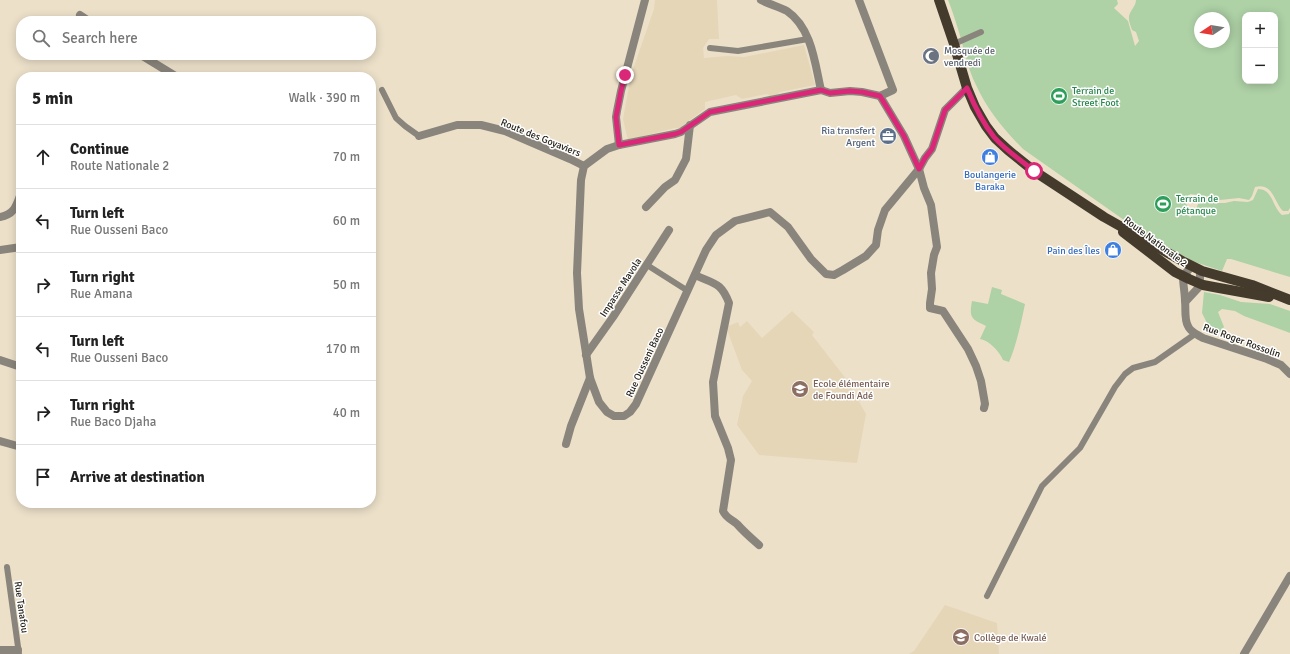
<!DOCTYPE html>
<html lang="en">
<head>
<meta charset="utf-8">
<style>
	body { margin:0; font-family:Signika,sans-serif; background:#f2f2f2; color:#222 }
	.controls { position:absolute; right:12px; top:12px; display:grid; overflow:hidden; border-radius:8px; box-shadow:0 2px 10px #0003 }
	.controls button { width:36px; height:36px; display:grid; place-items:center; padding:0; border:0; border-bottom:1px solid #e0e0e0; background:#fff; color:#222; font:20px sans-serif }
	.compass { position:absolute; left:1194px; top:12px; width:36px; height:36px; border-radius:50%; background:#fff; box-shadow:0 2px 10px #0003; rotate:258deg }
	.stop { position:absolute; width:12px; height:12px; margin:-9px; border:3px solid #db2777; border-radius:50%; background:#fff }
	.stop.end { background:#db2777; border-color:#fff; box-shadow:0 1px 4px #0008 }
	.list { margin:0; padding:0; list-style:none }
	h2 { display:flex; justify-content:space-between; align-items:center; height:52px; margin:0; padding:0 16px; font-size:17px }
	h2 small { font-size:13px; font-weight:400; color:#767676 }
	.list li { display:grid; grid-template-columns:26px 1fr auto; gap:12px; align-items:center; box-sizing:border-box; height:64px; padding:0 16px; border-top:1px solid #e0e0e0 }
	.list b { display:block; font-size:15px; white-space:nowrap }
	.list p { margin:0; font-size:13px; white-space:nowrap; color:#767676 }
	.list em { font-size:13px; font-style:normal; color:#767676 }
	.icon { flex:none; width:22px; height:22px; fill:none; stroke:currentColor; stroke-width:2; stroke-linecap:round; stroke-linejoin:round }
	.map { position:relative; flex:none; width:1290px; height:654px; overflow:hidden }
	.search { position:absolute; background:#fff; box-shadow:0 2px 10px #0003; left:16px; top:16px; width:360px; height:44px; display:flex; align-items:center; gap:10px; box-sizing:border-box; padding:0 14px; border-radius:16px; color:#767676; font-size:15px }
	.panel { position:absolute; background:#fff; box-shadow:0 2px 10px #0003; left:16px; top:72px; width:360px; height:436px; border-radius:16px }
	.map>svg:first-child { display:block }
	.built { fill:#e6d6b8 }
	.green { fill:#aed1a6; fill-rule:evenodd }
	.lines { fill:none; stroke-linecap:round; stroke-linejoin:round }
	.service { stroke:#8a857c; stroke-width:6 }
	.minor { stroke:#8a857c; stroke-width:8 }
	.primary { stroke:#453b2c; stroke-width:10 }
	.route { stroke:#db2777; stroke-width:5 }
	.labels { text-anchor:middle; stroke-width:3; stroke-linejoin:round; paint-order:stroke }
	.worship-label { font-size:10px; fill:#5b616d; stroke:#fff; text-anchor:start }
	.leisure-label { font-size:10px; fill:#27864d; stroke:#fff; text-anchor:start }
	.service-label { font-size:10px; fill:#4e5e75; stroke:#fff; text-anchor:end }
	.street-label { font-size:10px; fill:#231f16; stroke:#fff }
	.shop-label { font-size:10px; fill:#366cbe; stroke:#fff }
	.education-label { font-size:10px; fill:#785e54; stroke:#fff; text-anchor:start }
</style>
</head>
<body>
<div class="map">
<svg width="1290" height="654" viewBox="0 0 1290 654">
	<rect width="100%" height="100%" fill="#ece0c9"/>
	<g class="built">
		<polygon points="655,0 717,0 719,39 709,39 703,48 704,58 727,56 744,57 804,45 815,85 780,92 778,94 770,96 767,94 742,99 736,95 705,102 705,109 682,126 682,128 675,128 628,140 623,119 631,75 654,9"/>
		<polygon points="792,311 814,332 812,335 847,380 866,414 857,463 759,455 737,425 743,396 752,381 742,370 726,327 738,322 740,327 747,321 762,338"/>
		<polygon points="945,605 997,623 999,654 909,654 914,651"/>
	</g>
	<g class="green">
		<path d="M948 0H1117L1118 4 1114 8 1128 21 1135 46 1139 41 1136 32 1132 30C1131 26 1129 23 1129 19 1128 12 1136 7 1136 0H1290V208L1288 211H1283C1274 202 1273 182 1255 187L1252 196 1249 200 1239 198 1220 200 1211 197 1190 194 1186 203 1190 218 1196 209 1199 202 1208 199 1219 203H1225L1234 201 1248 202 1253 200 1258 189C1273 189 1272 207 1282 215L1289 214 1290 212V277L1231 259H1227L1222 271 1195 262 1151 239 1023 149C1003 129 987 109 976 85 967 67 964 48 958 29 955 19 952 10 948 0ZM1245 15H1275V81H1245ZM1200 18H1224V42H1200Z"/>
		<path d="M992 287 1002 290 1001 294 1025 304C1021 323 1017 343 1009 362L1003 360C999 351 990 341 980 339L986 326C971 319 969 318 972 301L988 304Z"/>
		<polygon points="1204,292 1220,295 1241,302 1270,304 1290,311 1290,333 1244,316 1235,311 1222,309 1218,312 1224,327 1220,332 1209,327 1202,313"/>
	</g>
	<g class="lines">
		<g class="service">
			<polyline points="954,44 981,32"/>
			<polyline points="710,48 738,51 808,39"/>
			<polyline points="382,90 396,118 405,126 419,136"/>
			<polyline points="647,265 688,291"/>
			<polyline points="7,567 19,654"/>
			<polyline points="987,596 1042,486 1080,448 1115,387 1125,374 1133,368 1155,362 1195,334"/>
		</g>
		<g class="minor">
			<path d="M761 0C769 4 779 7 787 11 812 28 815 64 821 90"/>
			<polyline points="859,0 893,90 880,96 862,92 850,91 830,93 821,90 710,112 681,132 675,134 619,145 607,149 584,166 581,180 577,273 579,309 590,378 599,402 607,412 614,416 624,416 630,412 636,404 706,250 716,235 735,221 770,212 788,227 811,259 826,274 834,275 843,270 866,256 876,245 878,230 885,210 919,169 925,158 932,149 945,110 967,88"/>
			<polyline points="80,15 89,21"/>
			<polyline points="141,55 177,77"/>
			<polyline points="880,96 904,136 919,169 924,188 931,205 937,247 934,255 931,273 932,289 930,303 930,308 943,311 968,349 976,366 981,381 985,404 984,408"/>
			<polyline points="419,136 457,125 481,125 505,131 570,159 584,166"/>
			<polyline points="619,145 616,117 617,111 621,91 645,0"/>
			<polyline points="646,207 665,187 675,180 686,159 690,125"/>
			<path d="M0 217C15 214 16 206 21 193"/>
			<polyline points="0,250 21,247"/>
			<path d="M1192 266 1183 276C1183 285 1185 293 1185 301 1186 309 1184 319 1188 326 1190 332 1198 335 1203 338L1267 359 1281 365 1290 374"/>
			<path d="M695 275C714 284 721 282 729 303L713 382 715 416 728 448 731 460 723 511C726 518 731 519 737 524 744 532 751 538 759 545"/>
			<polyline points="1186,301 1200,286 1200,270"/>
			<polyline points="586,355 613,317 669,230"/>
			<polyline points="0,360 21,367"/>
			<polyline points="0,441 21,447"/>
			<polyline points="566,444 571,426 590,378"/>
			<polyline points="0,650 18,650"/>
			<polyline points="1244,654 1290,576"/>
		</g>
		<g class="primary">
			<polyline points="939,0 954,44 967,88 975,107 986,126 995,138 1008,150 1034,171 1104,217 1184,262 1202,271 1252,285 1290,300"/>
			<polyline points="1123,232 1175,272 1189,279 1203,285 1219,288 1269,297"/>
		</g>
	</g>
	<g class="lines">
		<path class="route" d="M625 75 621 91 616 117 619 145 675 134 681 132 710 112 821 90 830 93 850 91 862 92 880 96 904 136 919 169 925 158 932 149 945 110 967 88C974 105 982 122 994 137 1005 150 1021 160 1034 171"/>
	</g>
	<defs>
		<g id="mosque-disc" transform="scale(0.9)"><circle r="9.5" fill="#6b7280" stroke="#fff"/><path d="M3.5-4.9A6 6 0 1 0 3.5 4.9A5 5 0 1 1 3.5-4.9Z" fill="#fff"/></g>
		<g id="stadium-disc" transform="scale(0.9)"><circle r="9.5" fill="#2e9e5b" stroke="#fff"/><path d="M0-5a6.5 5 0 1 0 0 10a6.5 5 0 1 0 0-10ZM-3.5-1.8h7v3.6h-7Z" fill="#fff"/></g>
		<g id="office-disc" transform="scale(0.9)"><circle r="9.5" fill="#5c6f8a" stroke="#fff"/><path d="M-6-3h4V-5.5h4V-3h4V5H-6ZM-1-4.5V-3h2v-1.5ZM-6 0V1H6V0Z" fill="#fff"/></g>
		<g id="shop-disc" transform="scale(0.9)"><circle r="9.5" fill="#3f7fe0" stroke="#fff"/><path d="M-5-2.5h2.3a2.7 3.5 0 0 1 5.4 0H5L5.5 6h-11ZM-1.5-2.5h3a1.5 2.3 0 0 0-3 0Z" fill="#fff"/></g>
		<g id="school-disc" transform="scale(0.9)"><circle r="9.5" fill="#8d6e63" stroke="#fff"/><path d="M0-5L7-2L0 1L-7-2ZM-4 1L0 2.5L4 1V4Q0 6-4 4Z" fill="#fff"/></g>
	</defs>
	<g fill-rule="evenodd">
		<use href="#mosque-disc" x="931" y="56"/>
		<use href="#stadium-disc" x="1059" y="96"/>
		<use href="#office-disc" x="888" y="136"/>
		<use href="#shop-disc" x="990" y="157"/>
		<use href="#stadium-disc" x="1163" y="204"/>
		<use href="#shop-disc" x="1113" y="250"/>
		<use href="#school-disc" x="800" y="389"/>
		<use href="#school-disc" x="961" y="637"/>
	</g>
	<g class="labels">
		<g class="worship-label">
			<text x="944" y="54">Mosquée de<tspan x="944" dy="12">vendredi</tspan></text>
		</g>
		<g class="leisure-label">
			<text x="1072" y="94">Terrain de<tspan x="1072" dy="12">Street Foot</tspan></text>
			<text x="1176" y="202">Terrain de<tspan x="1176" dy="12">pétanque</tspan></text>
		</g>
		<g class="service-label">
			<text x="875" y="134">Ria transfert<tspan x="875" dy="12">Argent</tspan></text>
		</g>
		<g class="street-label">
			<text transform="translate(541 137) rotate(22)" y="4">Route des Goyaviers</text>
			<text transform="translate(1156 241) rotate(37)" y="4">Route Nationale 2</text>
			<text transform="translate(620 287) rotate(-57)" y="4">Impasse Mavola</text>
			<text transform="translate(1242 340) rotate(20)" y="4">Rue Roger Rossolin</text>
			<text transform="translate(644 362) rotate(-65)" y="4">Rue Ousseni Baco</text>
			<text transform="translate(22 607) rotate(82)" y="4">Rue Tanafou</text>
		</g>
		<g class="shop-label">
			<text x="990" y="178">Boulangerie<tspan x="990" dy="12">Baraka</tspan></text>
			<text x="1100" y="254" text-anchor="end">Pain des Îles</text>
		</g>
		<g class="education-label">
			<text x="813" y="387">Ecole élémentaire<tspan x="813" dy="12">de Foundi Adé</tspan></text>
			<text x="974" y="641">Collège de Kwalé</text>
		</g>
	</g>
</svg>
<div class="controls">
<button>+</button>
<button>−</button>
</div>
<svg class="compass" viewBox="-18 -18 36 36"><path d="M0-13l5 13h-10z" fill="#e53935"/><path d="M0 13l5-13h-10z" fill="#767676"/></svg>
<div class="stop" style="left:1034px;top:171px"></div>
<div class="stop end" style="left:625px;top:75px"></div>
<div class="search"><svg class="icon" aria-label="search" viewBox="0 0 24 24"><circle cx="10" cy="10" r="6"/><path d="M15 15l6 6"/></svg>Search here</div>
<section class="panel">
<h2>5 min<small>Walk · 390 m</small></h2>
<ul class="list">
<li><svg class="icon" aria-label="ahead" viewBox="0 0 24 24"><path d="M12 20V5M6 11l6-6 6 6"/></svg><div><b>Continue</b><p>Route Nationale 2</p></div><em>70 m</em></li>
<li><svg class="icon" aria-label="left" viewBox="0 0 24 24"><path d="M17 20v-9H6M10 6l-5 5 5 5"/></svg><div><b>Turn left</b><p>Rue Ousseni Baco</p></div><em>60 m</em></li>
<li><svg class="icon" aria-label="right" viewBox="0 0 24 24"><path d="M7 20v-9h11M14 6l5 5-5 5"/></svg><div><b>Turn right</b><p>Rue Amana</p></div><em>50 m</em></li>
<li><svg class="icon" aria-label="left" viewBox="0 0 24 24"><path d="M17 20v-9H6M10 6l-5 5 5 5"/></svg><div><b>Turn left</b><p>Rue Ousseni Baco</p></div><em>170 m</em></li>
<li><svg class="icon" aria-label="right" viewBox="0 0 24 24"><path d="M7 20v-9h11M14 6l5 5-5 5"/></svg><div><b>Turn right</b><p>Rue Baco Djaha</p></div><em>40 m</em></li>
<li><svg class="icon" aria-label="arrive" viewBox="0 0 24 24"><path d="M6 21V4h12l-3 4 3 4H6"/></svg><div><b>Arrive at destination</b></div></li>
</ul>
</section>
</div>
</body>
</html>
